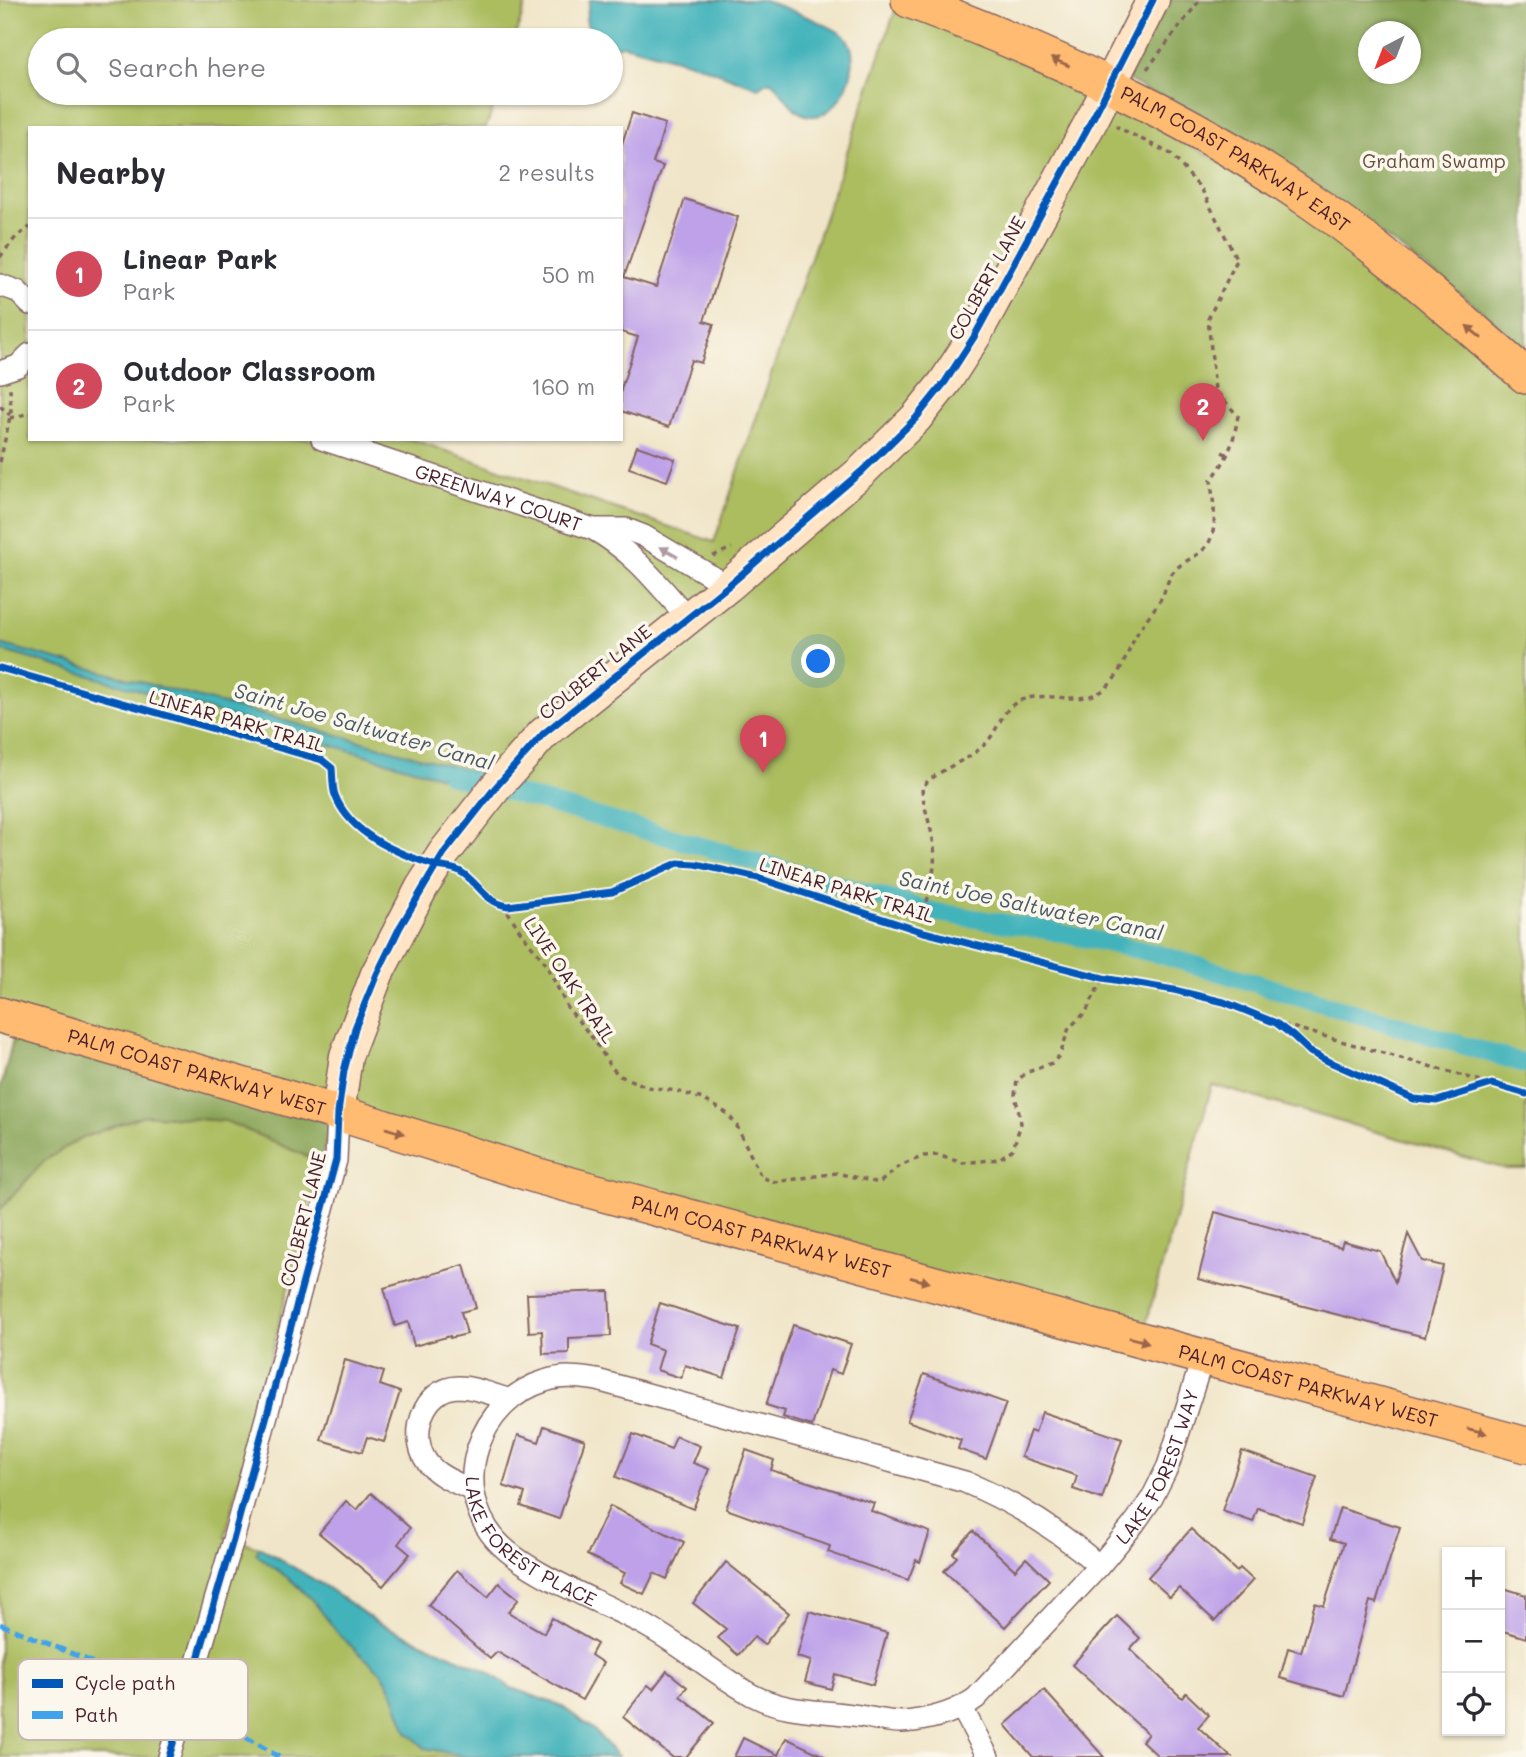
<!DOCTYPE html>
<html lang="en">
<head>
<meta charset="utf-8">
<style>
	body { margin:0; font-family:Mali,sans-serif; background:#f2f2f3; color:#2b2b33 }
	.controls { position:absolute; right:21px; bottom:21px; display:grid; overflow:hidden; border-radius:0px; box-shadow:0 2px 5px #0004 }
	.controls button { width:63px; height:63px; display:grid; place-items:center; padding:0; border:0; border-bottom:2px solid #e1e1e2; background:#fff; color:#2b2b33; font:35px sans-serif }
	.compass { position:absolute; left:1358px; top:21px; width:63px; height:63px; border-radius:50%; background:#fff; box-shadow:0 2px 5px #0004; rotate:222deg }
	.you { position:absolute; left:819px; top:662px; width:24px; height:24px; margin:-18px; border:5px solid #fff; border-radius:50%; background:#1a73e8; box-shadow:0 0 0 10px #1a73e833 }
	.badge { display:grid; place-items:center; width:46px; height:46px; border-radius:50%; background:#d1495b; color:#fff; font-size:23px; font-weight:700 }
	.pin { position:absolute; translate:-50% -58px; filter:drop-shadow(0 2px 4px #0008) }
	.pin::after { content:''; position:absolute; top:37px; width:24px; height:21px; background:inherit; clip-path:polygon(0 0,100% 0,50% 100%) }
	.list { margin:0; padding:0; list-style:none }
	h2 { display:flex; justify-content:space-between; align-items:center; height:91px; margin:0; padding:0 28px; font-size:30px }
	h2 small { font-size:23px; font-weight:400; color:#7c7c81 }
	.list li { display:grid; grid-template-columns:46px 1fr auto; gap:21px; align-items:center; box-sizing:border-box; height:112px; padding:0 28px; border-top:2px solid #e1e1e2 }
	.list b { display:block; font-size:26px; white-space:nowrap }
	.list p { margin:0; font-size:23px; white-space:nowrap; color:#7c7c81 }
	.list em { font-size:23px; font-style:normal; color:#7c7c81 }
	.icon { flex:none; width:38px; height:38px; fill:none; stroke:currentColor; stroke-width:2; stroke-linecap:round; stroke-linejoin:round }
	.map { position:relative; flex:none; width:1526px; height:1757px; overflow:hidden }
	.search { position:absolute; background:#fff; box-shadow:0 2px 5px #0004; left:28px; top:28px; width:595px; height:77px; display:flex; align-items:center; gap:18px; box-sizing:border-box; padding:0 24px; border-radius:38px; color:#7c7c81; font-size:26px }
	.panel { position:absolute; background:#fff; box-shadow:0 2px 5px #0004; left:28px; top:126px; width:595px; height:315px; border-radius:0px }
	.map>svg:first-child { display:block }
	.green { fill:#acbd60; stroke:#7b6e46; stroke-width:2 }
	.forest { fill:#89a456; stroke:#6a6240; stroke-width:2; fill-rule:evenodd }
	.water { fill:#42b3bb; stroke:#466973; stroke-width:2 }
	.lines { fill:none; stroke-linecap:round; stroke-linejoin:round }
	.canal { stroke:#42b3bb; stroke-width:19 }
	.building { fill:#bea1e9 }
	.street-casing { stroke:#846462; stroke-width:24 }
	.secondary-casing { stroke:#846462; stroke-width:35 }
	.primary-casing { stroke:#846462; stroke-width:38 }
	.path { stroke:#846462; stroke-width:3.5; stroke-dasharray:5 5; stroke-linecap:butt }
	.street { stroke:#fff; stroke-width:21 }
	.secondary { stroke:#ffe4c6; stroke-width:32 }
	.primary { stroke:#ffbb71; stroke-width:35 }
	.quiet { stroke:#40a2eb; stroke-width:5; stroke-dasharray:10 5; stroke-linecap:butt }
	.cycleway-casing { stroke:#fbf7ec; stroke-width:11 }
	.cycleway { stroke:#0057b8; stroke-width:7 }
	.oneway { fill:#9b654a }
	.oneway2 { fill:#ae9aa0 }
	.labels { text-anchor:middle; stroke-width:7; stroke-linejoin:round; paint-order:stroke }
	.street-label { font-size:19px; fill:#4a1f2b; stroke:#fbf7ec }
	.park-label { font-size:19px; fill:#674e3b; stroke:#fbf7ec }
	.water-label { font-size:21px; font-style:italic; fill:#475a65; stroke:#fbf7ec }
	.key { fill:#fbf7ec; stroke:#c6b6b2; stroke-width:2 }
	.key-label { font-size:19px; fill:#4a1f2b }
</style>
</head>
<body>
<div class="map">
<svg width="1526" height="1757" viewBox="0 0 1526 1757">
	<rect width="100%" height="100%" fill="#fbf7ec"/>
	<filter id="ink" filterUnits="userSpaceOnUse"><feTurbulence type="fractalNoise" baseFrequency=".0143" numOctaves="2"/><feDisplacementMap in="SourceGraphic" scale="14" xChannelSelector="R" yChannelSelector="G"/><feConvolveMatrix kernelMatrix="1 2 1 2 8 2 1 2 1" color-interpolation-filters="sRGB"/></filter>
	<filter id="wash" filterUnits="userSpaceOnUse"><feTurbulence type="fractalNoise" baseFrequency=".00686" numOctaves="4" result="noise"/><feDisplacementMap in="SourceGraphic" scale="28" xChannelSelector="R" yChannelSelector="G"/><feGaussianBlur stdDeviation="1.57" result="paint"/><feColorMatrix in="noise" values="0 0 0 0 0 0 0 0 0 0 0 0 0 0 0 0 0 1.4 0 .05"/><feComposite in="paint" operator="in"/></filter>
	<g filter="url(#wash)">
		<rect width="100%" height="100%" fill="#f0e5c8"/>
		<g class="green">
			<polygon points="0,0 527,0 514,40 40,40 40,93 498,93 486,128 30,128 30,439 411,439 714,542 897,5 1036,61 1321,217 1526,391 1526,1169 1506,1169 1212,1085 1144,1331 521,1162 0,1004"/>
			<polygon points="144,1115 226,1121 320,1162 225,1537 259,1547 323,1585 378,1623 487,1671 511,1688 561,1706 593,1729 618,1757 0,1757 0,1210 44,1161 79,1139"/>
		</g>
		<g class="forest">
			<path d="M1167 0H1526V350L1471 302 1317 186 1125 78ZM1368 32H1410V74H1368Z"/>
			<polygon points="15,1031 331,1123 320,1162 226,1121 144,1115 79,1139 44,1161 0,1210 0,1091"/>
		</g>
		<g class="water">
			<path d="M590 0H764C780 6 839 27 847 39 866 66 834 131 801 113 787 106 783 90 771 82H767L758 88 698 65 624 45 611 47V40H591L586 19Z"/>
			<polygon points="0,644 482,774 473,786 0,650"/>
			<polygon points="259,1547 323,1585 378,1623 487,1671 511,1688 561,1706 593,1729 618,1757 467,1757 425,1748 407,1732 392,1690 382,1673 341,1637 314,1602 292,1581 256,1554"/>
		</g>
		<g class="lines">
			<polyline class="canal" points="450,775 934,912 1047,930 1158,954 1526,1064"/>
		</g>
		<g id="blocks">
			<g class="building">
				<polygon points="632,113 665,124 653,163 663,166 624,277 656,287 685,199 738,217 704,321 714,324 701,363 691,360 669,427 621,411 621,389 638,337 621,332 621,147"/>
				<polygon points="637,446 675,459 667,481 629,468"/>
				<polygon points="1215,1212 1341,1247 1343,1241 1380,1251 1395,1282 1408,1234 1422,1261 1443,1266 1425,1337 1198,1279"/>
				<polygon points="464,1265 476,1308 461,1312 467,1334 450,1338 450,1336 414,1346 408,1322 395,1326 384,1288"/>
				<polygon points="609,1291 611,1336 569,1338 569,1353 543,1354 542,1331 529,1332 527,1294"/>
				<polygon points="660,1303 740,1329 724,1378 685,1365 681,1378 657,1370 663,1350 647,1344"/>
				<polygon points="793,1325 851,1344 841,1374 830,1370 812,1426 783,1417 785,1411 766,1405"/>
				<polygon points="345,1360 384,1372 380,1385 400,1392 384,1442 367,1437 362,1452 321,1440"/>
				<polygon points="924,1374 1006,1403 986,1459 958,1449 961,1440 907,1421"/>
				<polygon points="1042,1412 1122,1439 1102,1499 1073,1489 1077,1476 1021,1457 1030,1431 1035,1433"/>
				<polygon points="544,1426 585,1440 559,1519 521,1506 525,1493 503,1486 518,1435 539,1442"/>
				<polygon points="633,1434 671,1449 676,1436 700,1446 693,1463 709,1469 693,1509 616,1477"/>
				<polygon points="746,1450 774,1460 771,1470 874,1503 871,1511 930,1532 920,1562 916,1560 908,1580 828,1552 830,1546 726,1509"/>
				<polygon points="1242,1451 1317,1477 1302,1523 1258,1508 1253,1522 1222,1511"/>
				<polygon points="371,1493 410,1528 398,1544 410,1554 383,1586 319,1533 346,1501 357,1510"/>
				<polygon points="610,1506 684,1542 667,1579 654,1573 644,1594 620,1583 625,1573 587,1555"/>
				<polygon points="1340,1508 1400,1527 1376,1603 1370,1601 1344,1696 1280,1678 1288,1648 1301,1652 1315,1603 1324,1606 1344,1543 1330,1539"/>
				<polygon points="1191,1529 1237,1572 1240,1568 1253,1580 1215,1621 1179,1588 1170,1597 1148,1577"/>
				<polygon points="973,1531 1015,1570 1026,1558 1049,1580 1005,1627 944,1571 957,1557 953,1553"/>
				<polygon points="726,1562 789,1613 764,1645 754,1637 738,1655 718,1638 726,1629 693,1603"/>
				<polygon points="457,1570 488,1597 499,1583 519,1599 508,1612 544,1633 552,1618 597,1644 591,1655 603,1663 582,1700 497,1652 490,1659 428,1605"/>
				<polygon points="1500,1587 1526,1595 1526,1638 1500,1630"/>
				<polygon points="809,1611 887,1633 873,1685 835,1674 831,1689 805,1682 811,1661 797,1657"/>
				<polygon points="1117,1616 1140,1638 1130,1649 1182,1698 1186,1693 1209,1715 1198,1727 1231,1757 1159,1757 1142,1741 1148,1734 1072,1665"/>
				<polygon points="667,1671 687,1687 680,1696 714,1723 686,1757 672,1757 623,1717 648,1685 653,1689"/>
				<polygon points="1044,1690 1104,1757 1033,1757 1005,1725"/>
				<polygon points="743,1738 778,1755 786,1738 826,1757 734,1757"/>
			</g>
		</g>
	</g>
	<g filter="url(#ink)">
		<use href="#blocks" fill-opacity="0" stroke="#846462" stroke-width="2"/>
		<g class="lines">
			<g class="street-casing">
				<g id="street">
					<polyline points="0,285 17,291 30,304"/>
					<polyline points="0,372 18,366 30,354"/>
					<path id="s1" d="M322 439 593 529C635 553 656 582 688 618"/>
					<polyline points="595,529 626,529 644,536 728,586"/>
					<path d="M472 1490C457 1483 437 1476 427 1462 408 1436 423 1388 458 1387 475 1387 494 1395 510 1400"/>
					<path id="s2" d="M1099 1566C1059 1530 1015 1503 965 1482L597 1380C580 1377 562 1375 545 1381 479 1401 449 1485 495 1539 524 1573 600 1601 641 1623 681 1644 714 1674 752 1695 786 1713 823 1710 860 1716 878 1719 895 1724 913 1721 936 1718 957 1712 976 1698L1099 1566 1134 1524 1152 1498 1168 1466 1203 1357"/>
					<polyline points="962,1708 988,1757"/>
					<polyline points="169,1757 233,1540 336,1160 338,1113"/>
				</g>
			</g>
			<g class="secondary-casing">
				<polyline id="secondary" points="338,1113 346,1056 377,974 422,887 444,853 495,788 543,734 728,586 862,471 916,418 945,382 974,337 1094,116 1153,0"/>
			</g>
			<g class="primary-casing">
				<g id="primary">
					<path id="s3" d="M909 0C1050 53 1188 116 1312 202 1388 254 1457 316 1526 376"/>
					<path id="s4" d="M0 1015 338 1113 538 1176 1526 1445"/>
				</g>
			</g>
			<g class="path">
				<polyline points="1147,69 1200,0"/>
				<polyline points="0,257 16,237 30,227"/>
				<polyline points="0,406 10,415"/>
				<polyline points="10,418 30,413"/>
				<polyline points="1222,452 1228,455"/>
				<polyline points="0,462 11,412 10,388"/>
				<polyline points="713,556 732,548"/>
				<polyline points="500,905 508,912 520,931 546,964 567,1007 595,1041 611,1067 620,1076 648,1087 677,1091 703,1099 728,1114 737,1126 761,1177 775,1182 837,1173 879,1183 900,1166 924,1156 937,1155 963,1163 999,1159 1013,1149 1021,1123 1015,1095 1017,1080 1028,1072 1052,1063 1060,1055 1069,1028 1086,1012 1103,978"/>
				<path d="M920 931C925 905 937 874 934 847 932 827 923 808 922 787 941 767 966 762 983 746 998 733 1001 709 1019 701 1046 689 1077 707 1102 691 1121 678 1127 651 1138 632 1145 620 1155 609 1162 597 1165 591 1167 583 1170 577 1179 559 1204 558 1211 538 1218 520 1212 498 1211 480 1229 457 1233 444 1238 416L1215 390 1208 319 1237 260 1202 190 1171 154 1117 127 1118 125"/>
				<polyline points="1274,1022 1492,1084"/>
			</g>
			<use href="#street" class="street"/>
			<use href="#secondary" class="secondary"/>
			<use href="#primary" class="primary"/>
			<path class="quiet" d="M0 1624C96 1663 191 1702 279 1757"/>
			<g class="cycleway-casing">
				<g id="cycleway">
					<path d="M0 668 322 760 332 768C333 776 332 787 335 795 349 833 398 854 434 865 442 868 454 867 461 872 478 882 485 903 508 906L612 892 678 863 696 864 758 878 920 931 1103 978 1174 990 1224 1002 1276 1023 1293 1036 1310 1052 1330 1062 1414 1099 1437 1101 1492 1084 1526 1094"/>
					<polyline points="169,1757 233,1540 336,1160 338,1113 344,1071 355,1028 377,974 400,927 444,853 495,788 543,734 728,586 862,471 916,418 945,382 974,337 1094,116 1153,0"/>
				</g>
			</g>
			<use href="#cycleway" class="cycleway"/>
		</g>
		<defs><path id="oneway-solid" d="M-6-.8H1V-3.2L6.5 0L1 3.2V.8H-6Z" transform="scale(1.75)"/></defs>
		<g class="oneway">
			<use href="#oneway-solid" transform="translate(1060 62) rotate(-157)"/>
			<use href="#oneway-solid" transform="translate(1474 332) rotate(-140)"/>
			<use href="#oneway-solid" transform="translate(395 1131) rotate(17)"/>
			<use href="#oneway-solid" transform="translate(920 1280) rotate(15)"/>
			<use href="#oneway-solid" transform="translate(1139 1340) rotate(15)"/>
			<use href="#oneway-solid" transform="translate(1477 1431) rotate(15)"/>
		</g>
		<use class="oneway2" href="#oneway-solid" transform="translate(669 552) rotate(-150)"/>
	</g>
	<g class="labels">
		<g class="street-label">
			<text dy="7" stroke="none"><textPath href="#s3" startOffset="364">PALM COAST PARKWAY EAST</textPath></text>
			<text transform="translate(987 278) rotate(-61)" y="7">COLBERT LANE</text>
			<text dy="7" stroke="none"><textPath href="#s1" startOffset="186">GREENWAY COURT</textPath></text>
			<text transform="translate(595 672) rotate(-39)" y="7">COLBERT LANE</text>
			<text transform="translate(237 721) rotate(16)" y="7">LINEAR PARK TRAIL</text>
			<text transform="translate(847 890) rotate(17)" y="7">LINEAR PARK TRAIL</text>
			<text transform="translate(570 980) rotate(56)" y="7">LIVE OAK TRAIL</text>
			<text dy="7" stroke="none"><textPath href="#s4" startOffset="205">PALM COAST PARKWAY WEST</textPath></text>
			<text transform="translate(303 1219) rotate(-76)" y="7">COLBERT LANE</text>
			<text dy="7" stroke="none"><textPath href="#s4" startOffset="793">PALM COAST PARKWAY WEST</textPath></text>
			<text dy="7" stroke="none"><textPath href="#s4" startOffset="1360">PALM COAST PARKWAY WEST</textPath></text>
			<text dy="7" stroke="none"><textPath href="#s2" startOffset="1620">LAKE FOREST WAY</textPath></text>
			<text dy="7" stroke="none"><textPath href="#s2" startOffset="814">LAKE FOREST PLACE</textPath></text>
		</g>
		<g class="park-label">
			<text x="1434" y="168">Graham Swamp</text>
		</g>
		<g class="water-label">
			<text transform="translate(364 727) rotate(16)" y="7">Saint Joe Saltwater Canal</text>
			<text transform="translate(1031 906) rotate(12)" y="7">Saint Joe Saltwater Canal</text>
		</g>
	</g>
	<rect x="18" y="1659" width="230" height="81" rx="10" class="key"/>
	<rect x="32" y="1679" width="31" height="9" fill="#0057b8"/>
	<rect x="32" y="1711" width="31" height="8" fill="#40a2eb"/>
	<g class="key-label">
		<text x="75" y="1690">Cycle path</text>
		<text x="75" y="1722">Path</text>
	</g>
</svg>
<div class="controls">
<button>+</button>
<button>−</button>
<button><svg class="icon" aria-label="locate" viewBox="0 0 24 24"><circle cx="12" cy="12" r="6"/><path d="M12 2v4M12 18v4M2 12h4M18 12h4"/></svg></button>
</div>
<svg class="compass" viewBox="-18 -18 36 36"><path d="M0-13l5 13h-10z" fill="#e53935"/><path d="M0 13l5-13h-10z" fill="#7c7c81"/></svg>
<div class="you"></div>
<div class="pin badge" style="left:763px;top:773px">1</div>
<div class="pin badge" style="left:1203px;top:441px">2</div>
<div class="search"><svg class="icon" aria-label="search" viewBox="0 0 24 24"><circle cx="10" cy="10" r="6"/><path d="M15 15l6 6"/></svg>Search here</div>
<section class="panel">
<h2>Nearby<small>2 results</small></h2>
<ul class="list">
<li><span class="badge">1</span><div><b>Linear Park</b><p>Park</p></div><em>50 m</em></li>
<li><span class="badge">2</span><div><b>Outdoor Classroom</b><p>Park</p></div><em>160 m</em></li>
</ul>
</section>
</div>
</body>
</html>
